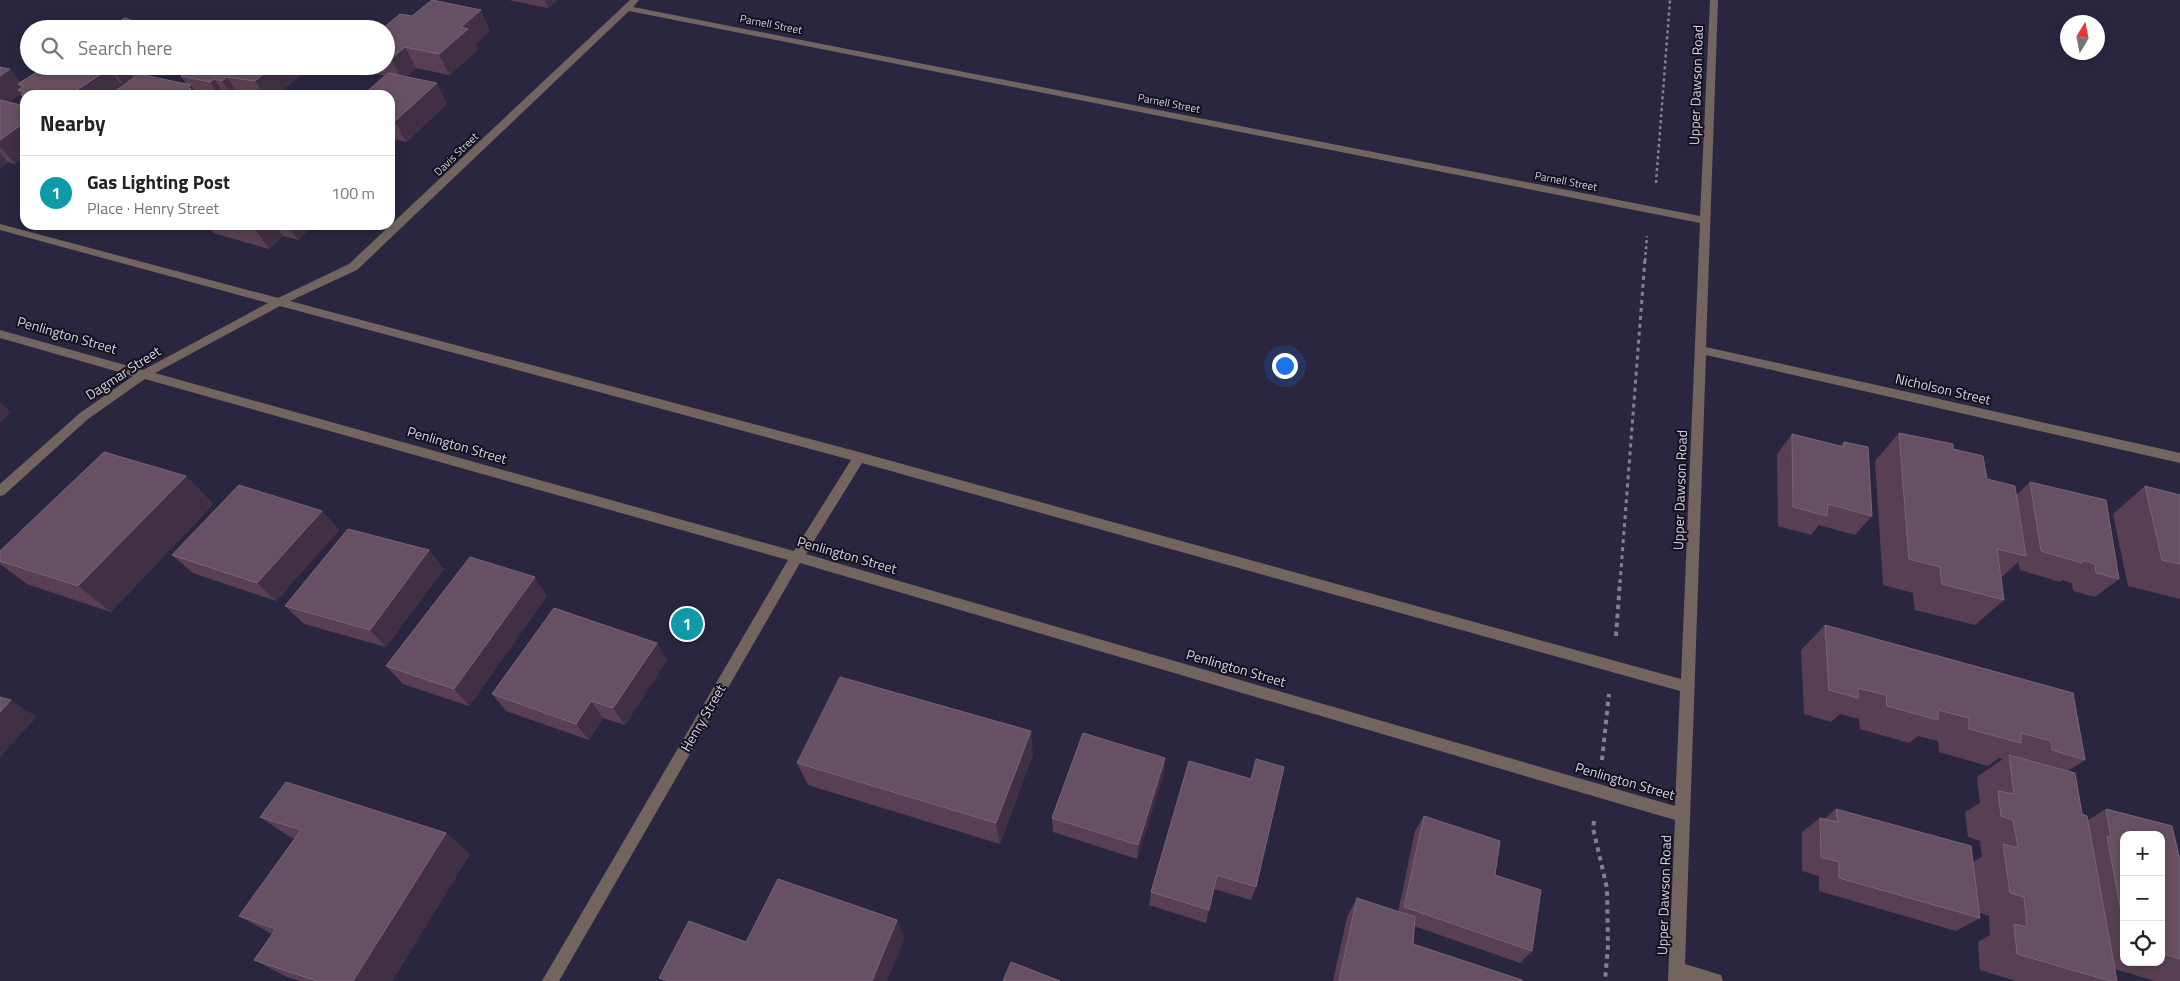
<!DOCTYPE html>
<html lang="en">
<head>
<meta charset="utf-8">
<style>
	body { margin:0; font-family:"Titillium Web",sans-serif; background:#f2f2f2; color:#222 }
	.controls { position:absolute; right:15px; bottom:15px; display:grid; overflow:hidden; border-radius:10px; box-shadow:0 2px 8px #0003 }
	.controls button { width:45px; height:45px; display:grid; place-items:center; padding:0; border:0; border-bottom:1px solid #e0e0e0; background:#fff; color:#222; font:25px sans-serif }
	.compass { position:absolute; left:2060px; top:15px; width:45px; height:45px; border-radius:50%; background:#fff; box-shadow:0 2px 8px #0003; rotate:10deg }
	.you { position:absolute; left:1284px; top:365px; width:18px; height:18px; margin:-12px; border:4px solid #fff; border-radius:50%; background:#1a73e8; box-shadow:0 0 0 8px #1a73e833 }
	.badge { display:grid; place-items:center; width:32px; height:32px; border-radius:50%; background:#0f766e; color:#fff; font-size:16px; font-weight:700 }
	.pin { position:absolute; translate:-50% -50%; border:2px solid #fff; box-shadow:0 1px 5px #0006 }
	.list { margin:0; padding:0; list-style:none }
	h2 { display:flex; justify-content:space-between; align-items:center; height:65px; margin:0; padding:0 20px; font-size:21px }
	h2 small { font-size:16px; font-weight:400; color:#767676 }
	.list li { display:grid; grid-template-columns:32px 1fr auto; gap:15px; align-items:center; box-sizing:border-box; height:75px; padding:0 20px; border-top:1px solid #e0e0e0 }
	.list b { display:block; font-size:19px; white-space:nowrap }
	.list p { margin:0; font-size:16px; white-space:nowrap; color:#767676 }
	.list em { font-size:16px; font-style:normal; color:#767676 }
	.icon { flex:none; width:28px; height:28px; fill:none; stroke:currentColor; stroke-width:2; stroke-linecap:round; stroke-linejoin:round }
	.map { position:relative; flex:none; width:2180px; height:981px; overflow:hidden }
	.search { position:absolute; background:#fff; box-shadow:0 2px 8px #0003; left:20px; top:20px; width:375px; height:55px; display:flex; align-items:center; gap:12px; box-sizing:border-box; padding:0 18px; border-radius:28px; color:#767676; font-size:19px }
	.panel { position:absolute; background:#fff; box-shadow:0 2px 8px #0003; left:20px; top:90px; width:375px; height:140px; border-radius:15px }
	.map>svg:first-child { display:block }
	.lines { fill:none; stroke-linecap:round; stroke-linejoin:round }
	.path-far2 { stroke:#838095; stroke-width:2.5; stroke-dasharray:3 3; stroke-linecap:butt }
	.path-far1 { stroke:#838095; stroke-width:3; stroke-dasharray:4 4; stroke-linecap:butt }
	.path { stroke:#838095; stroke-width:4; stroke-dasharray:4.5 4.5; stroke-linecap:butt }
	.minor { fill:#73645f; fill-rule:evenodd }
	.wall { fill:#584052; fill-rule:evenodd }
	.shaded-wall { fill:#412f44 }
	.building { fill:#665062; stroke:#786576 }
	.labels { text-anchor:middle; stroke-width:4; stroke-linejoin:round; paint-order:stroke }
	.far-street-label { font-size:11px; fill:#d6d4e5; stroke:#13111d }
	.street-label { font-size:14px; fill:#d6d4e5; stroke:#13111d }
</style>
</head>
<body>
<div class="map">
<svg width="2180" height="981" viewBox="0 0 2180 981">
	<rect width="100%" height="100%" fill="#2b2640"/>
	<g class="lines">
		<g class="path-far2">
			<polyline points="1656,183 1670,0"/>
			<polyline points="1645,261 1647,236"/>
		</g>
		<polyline class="path-far1" points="1620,583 1645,259"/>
		<g class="path">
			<polyline points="1616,636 1620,581"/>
			<polyline points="1602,760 1609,694"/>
			<polyline points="1594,821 1593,828 1607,888 1608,946 1605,981"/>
		</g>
		<path class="minor" d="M630 0H639L633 7 1700 216 1710 0H1718L1706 347 2180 453V463L1706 355 1685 964 1721 975 1723 981H1668L1675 820 800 563 559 981H542L788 560 145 379 88 419 4 495 0 496V484L80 413 133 376 0 338V330L143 370 268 303 0 230V224L278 298 349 264ZM629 11 1700 223 1681 679 859 452 290 301 357 270ZM280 306 851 460 794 551 155 373ZM862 463 1680 691 1675 806 806 554Z"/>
	</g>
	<g class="wall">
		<polygon points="509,0 557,0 548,8"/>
		<polygon points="386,29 490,31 475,44 478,50 449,75 416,68 406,77 447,104 406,142 390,138 390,95 385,76 366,72 363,66 386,66"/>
		<path d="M46 66H160L146 75 187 85 181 76 187 71 184 67 185 66H294L300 76 276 95H25V100L21 94 9 102 25 106V162L22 158 15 164 8 162 0 168V67L10 69 20 82ZM134 78 122 86 120 83 123 84Z"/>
		<polygon points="207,225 314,225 298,240 283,236 269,249 213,233"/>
		<polygon points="1899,433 1953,449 1987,479 2016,495 2030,482 2119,579 2095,597 2073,591 2072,583 2062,580 2060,582 2020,570 2018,562 2001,578 2004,600 1975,625 1915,610 1913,593 1883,585 1875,461"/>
		<polygon points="1792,434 1840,446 1844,442 1872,516 1855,535 1819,525 1811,535 1778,526 1777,454"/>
		<polygon points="186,476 213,504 111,612 27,584 0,564 0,551"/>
		<polygon points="2145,486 2180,495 2180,599 2128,586 2113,514"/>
		<polygon points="322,511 339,530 276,601 193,573 172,555"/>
		<polygon points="444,569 386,647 304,624 285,606"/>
		<polygon points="547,596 469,706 403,684 386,666"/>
		<path d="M1825 625 2073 693 2085 760 2068 771 2075 773 2082 814 2087 816 2088 820 2106 809 2172 826 2179 856H2180V981H2155L2115 969 2117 981H2016L1980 970 1978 942 1990 935 1989 916 1980 913V918L1956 931 1819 891V876L1802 871V832L1820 818 1824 819 1836 809 1971 846 1973 862 1982 857 1980 841 1968 837 1965 812 1980 803 1977 777 2003 759 1999 758 1988 766 1939 752 1938 741 1918 736 1909 743 1860 729 1859 719 1840 714 1831 722 1804 714 1801 650ZM2124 835H2161V962H2124Z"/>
		<polygon points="657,643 667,660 625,725 603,718 589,740 506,711 492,694"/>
		<polygon points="1033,754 1000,844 808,785 797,763"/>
		<polygon points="1165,758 1164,773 1137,859 1053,832 1052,818"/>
		<polygon points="1189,761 1256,887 1251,900 1214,889 1206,923 1149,905 1151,892"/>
		<polygon points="1424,816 1532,951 1520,963 1414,926 1413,944 1522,981 1333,981 1347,917 1357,898 1398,912 1415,831"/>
		<polygon points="260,817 446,833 470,854 392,981 300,981 287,977 254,960 272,934 239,916 295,839 290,837"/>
	</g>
	<g class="shaded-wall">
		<polygon points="545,0 557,0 548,8"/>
		<polygon points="481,10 490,31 475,44 478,50 449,75 439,54 461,27"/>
		<polygon points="405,47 416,68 402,80 391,59"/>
		<polygon points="110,66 125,66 133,78 123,84"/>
		<polygon points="129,66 160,66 139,80"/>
		<polygon points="273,66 294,66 300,76 276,95 264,95 255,81"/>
		<polygon points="10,69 23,85 18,84 24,92 18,90 21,94 0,109 0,76"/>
		<polygon points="109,69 125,90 117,95 69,95"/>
		<polygon points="227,77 239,95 232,95 222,81"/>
		<polygon points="214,79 225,95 218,95 210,82"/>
		<polygon points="437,83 447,104 406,142 395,121"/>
		<polygon points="191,85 198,95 184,95 188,88"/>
		<polygon points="25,122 25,146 24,146 25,147 25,156 20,156 22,158 15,164 0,147 0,140"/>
		<polygon points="0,153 8,162 0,168"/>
		<polygon points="257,225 275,225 283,236 269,249 254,228"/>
		<polygon points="287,225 314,225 298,240"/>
		<polygon points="0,402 11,413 0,423"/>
		<polygon points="186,476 213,504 111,612 78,586"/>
		<polygon points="322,511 339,530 276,601 257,583"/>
		<polygon points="429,550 444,569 386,647 370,630"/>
		<polygon points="535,577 547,596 469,706 454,689"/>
		<polygon points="657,643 667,660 625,725 613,708"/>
		<polygon points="11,700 37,717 0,757 0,712"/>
		<polygon points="591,701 603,718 589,740 576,724"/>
		<polygon points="1031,731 1033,754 1000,844 996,823"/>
		<polygon points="1165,758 1164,773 1137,859 1138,845"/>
		<polygon points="446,833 470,854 392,981 353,981"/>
		<polygon points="897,920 905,938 887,981 872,981"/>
	</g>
	<g class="building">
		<polygon points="432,0 481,10 461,27 468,29 439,54 405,47 391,59 386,58 386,29 382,29 400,14 412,16"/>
		<polygon points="125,18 158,29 107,29"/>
		<polygon points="46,66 100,66 109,69 69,95 25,95 25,96 21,95 25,92 18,90 24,86 18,84"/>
		<polygon points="185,66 273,66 255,81 227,77 222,81 214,79 210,82 181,76 191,68 184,67"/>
		<polygon points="0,67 10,69 0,76"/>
		<polygon points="388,73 437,83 395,121 390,120 390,95 363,95"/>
		<polygon points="139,74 191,85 188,88 191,89 184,95 110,95"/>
		<polygon points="0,100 25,106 25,122 0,140"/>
		<polygon points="25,152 25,158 20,156"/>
		<polygon points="244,225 257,225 254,228"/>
		<polygon points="1899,433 1953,444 1953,449 1983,456 1987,479 2015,486 2026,556 1997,549 2004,600 1942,584 1940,567 1909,559"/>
		<polygon points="1792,434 1844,447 1844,442 1868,447 1872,516 1828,504 1827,516 1793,507"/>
		<polygon points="104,452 186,476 78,586 0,561 0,551"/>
		<polygon points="2030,482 2106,500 2119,579 2096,573 2095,564 2082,560 2082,563 2041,551"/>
		<polygon points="239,485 322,511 257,583 172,555"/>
		<polygon points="2145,486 2180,495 2180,564 2162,560"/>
		<polygon points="348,529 429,550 370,630 285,606"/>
		<polygon points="470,557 535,577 454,689 386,666"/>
		<polygon points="554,608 657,643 613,708 591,701 576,724 492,694"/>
		<polygon points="1825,625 2073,693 2085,760 2052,750 2051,741 2021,733 2021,743 1969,729 1969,718 1938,710 1938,720 1887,706 1886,695 1858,688 1858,698 1829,690"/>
		<polygon points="840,677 1031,731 996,823 797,763"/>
		<polygon points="0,697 11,700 0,712"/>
		<polygon points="1083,733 1165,758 1138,845 1052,818"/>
		<polygon points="2009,755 2075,773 2082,814 2087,816 2117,981 2110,981 2017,954 2014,924 2027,927 2024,897 2010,893 2003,844 2018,848 2013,820 2001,816 1998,791 2014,794"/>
		<polygon points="1256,759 1284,767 1256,887 1217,875 1209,910 1151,892 1189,761 1251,779"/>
		<polygon points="286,782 446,833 353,981 317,981 254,960 276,929 239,916 301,830 260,817"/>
		<polygon points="1836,809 1971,846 1980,918 1839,878 1839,862 1821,857 1820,818 1838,822"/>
		<polygon points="2106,809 2172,826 2179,856 2180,856 2180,959 2161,953 2161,835 2124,835 2124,927 2107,836 2111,838"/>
		<polygon points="1424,816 1500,841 1495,875 1541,890 1532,951 1404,907"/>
		<polygon points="778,879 897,920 872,981 668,981 659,978 689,921 746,942"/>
		<polygon points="1357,898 1415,917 1413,944 1522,980 1522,981 1339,981"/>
		<polygon points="1011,962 1060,981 1003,981"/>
	</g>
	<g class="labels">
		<g class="far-street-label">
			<text transform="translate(771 24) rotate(11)" y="4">Parnell Street</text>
			<text transform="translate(1169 103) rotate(11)" y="4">Parnell Street</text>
			<text transform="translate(456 154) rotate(-44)" y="4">Davis Street</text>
			<text transform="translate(1566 181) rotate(11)" y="4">Parnell Street</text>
		</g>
		<g class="street-label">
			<text transform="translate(1696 85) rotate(-88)" y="5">Upper Dawson Road</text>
			<text transform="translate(67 335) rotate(16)" y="5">Penlington Street</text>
			<text transform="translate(123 373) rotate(-33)" y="5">Dagmar Street</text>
			<text transform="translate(1943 389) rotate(13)" y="5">Nicholson Street</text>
			<text transform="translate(457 445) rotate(16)" y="5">Penlington Street</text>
			<text transform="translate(1680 490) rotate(-88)" y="5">Upper Dawson Road</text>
			<text transform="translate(847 555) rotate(16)" y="5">Penlington Street</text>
			<text transform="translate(1236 668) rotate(16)" y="5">Penlington Street</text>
			<text transform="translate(703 718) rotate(-60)" y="5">Henry Street</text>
			<text transform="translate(1625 781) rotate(16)" y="5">Penlington Street</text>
			<text transform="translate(1664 895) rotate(-88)" y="5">Upper Dawson Road</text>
		</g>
	</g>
</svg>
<div class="controls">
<button>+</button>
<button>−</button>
<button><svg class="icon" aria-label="locate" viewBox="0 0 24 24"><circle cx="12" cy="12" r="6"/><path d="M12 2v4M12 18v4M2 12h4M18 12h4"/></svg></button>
</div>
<svg class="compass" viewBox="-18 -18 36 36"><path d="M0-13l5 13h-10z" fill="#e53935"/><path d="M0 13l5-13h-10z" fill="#767676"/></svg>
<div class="you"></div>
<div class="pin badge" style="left:687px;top:624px;background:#0f9aa8">1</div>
<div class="search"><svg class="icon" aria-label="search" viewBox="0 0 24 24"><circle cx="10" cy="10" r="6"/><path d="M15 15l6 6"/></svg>Search here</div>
<section class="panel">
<h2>Nearby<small></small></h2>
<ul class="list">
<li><span class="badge" style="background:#0f9aa8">1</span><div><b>Gas Lighting Post</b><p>Place · Henry Street</p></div><em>100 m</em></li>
</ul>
</section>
</div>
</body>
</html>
